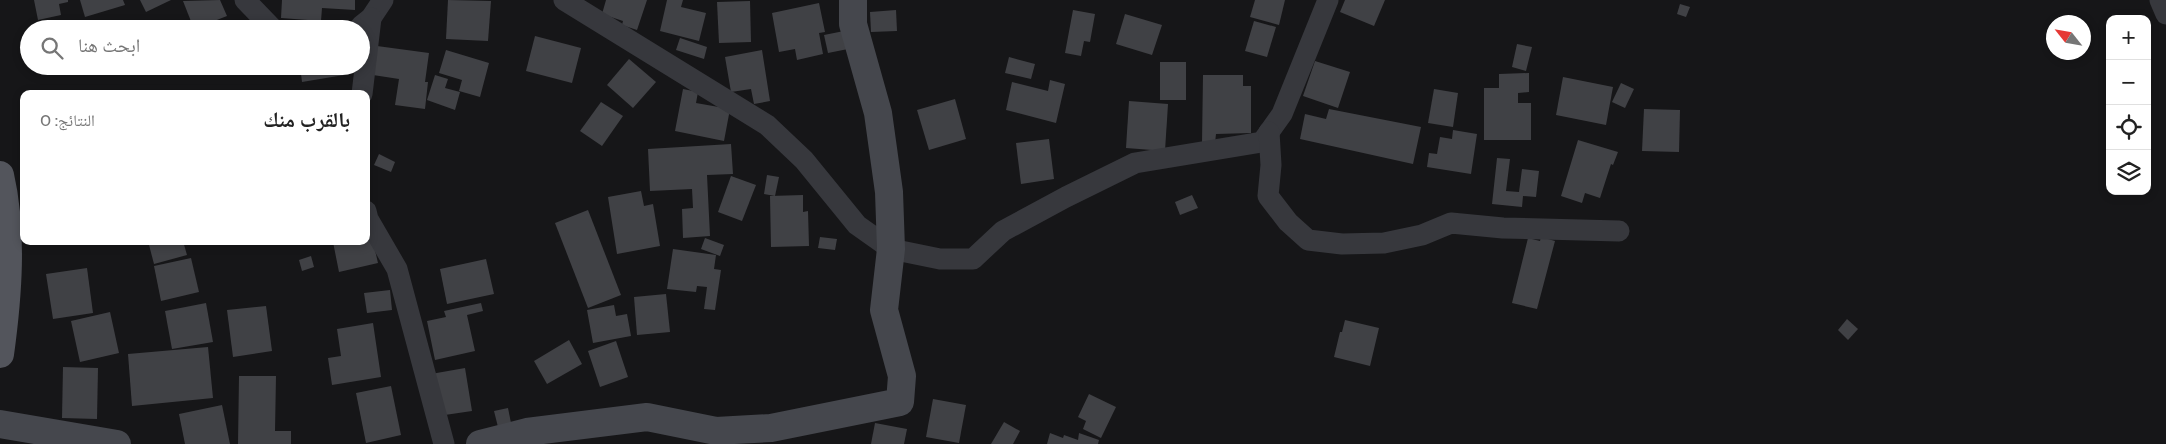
<!DOCTYPE html>
<html lang="ar">
<head>
<meta charset="utf-8">
<style>
	body { margin:0; font-family:Cabin,"Noto Naskh Arabic",sans-serif; background:#f6f6f6; color:#222; direction:rtl }
	.controls { position:absolute; right:15px; top:15px; display:grid; overflow:hidden; border-radius:10px; box-shadow:0 2px 8px #0003 }
	.controls button { width:45px; height:45px; display:grid; place-items:center; padding:0; border:0; border-bottom:1px solid #e0e0e0; background:#fff; color:#222; font:25px sans-serif }
	.compass { position:absolute; left:2046px; top:15px; width:45px; height:45px; border-radius:50%; background:#fff; box-shadow:0 2px 8px #0003; rotate:301deg }
	.list { margin:0; padding:0; list-style:none }
	h2 { display:flex; justify-content:space-between; align-items:center; height:65px; margin:0; padding:0 20px; font-size:21px }
	h2 small { font-size:16px; font-weight:400; color:#767676 }
	.icon { flex:none; width:28px; height:28px; fill:none; stroke:currentColor; stroke-width:2; stroke-linecap:round; stroke-linejoin:round }
	.map { position:relative; flex:none; width:2166px; height:444px; overflow:hidden; direction:ltr }
	.search { position:absolute; background:#fff; box-shadow:0 2px 8px #0003; left:20px; top:20px; width:350px; height:55px; display:flex; align-items:center; gap:12px; box-sizing:border-box; padding:0 18px; border-radius:28px; color:#767676; font-size:19px }
	.panel { position:absolute; background:#fff; box-shadow:0 2px 8px #0003; left:20px; top:90px; width:350px; height:155px; border-radius:10px; direction:rtl }
	.map>svg:first-child { display:block }
	.building { fill:#404145 }
	.lines { fill:none; stroke-linecap:round; stroke-linejoin:round }
	.street { stroke:#37383d; stroke-width:21 }
	.secondary { stroke:#45474d; stroke-width:28 }
	.primary { stroke:#53555c; stroke-width:28 }
</style>
</head>
<body>
<div class="map">
<svg width="2166" height="444" viewBox="0 0 2166 444">
	<rect width="100%" height="100%" fill="#161618"/>
	<g class="building">
		<polygon points="34,0 68,0 68,2 59,4 61,15 38,20"/>
		<polygon points="80,0 123,0 125,5 85,17"/>
		<polygon points="140,0 171,0 146,12"/>
		<polygon points="220,0 227,16 194,29 183,1"/>
		<polygon points="282,0 355,0 355,10 322,8 321,21 281,18"/>
		<polygon points="448,0 491,1 488,41 446,39"/>
		<polygon points="606,0 647,0 637,30 622,25 623,21 602,14"/>
		<polygon points="667,0 683,0 681,7 706,13 699,41 660,31"/>
		<polygon points="1255,0 1285,0 1279,25 1250,17"/>
		<polygon points="1345,0 1385,0 1374,26 1340,12"/>
		<polygon points="750,1 751,42 719,43 717,2"/>
		<polygon points="819,3 825,32 819,33 823,54 797,60 795,49 779,52 772,13"/>
		<polygon points="1680,4 1690,7 1686,17 1677,14"/>
		<polygon points="896,10 897,31 871,32 870,12"/>
		<polygon points="1073,10 1095,14 1090,42 1084,41 1081,56 1065,53"/>
		<polygon points="1125,14 1162,25 1152,55 1116,44"/>
		<polygon points="1254,21 1276,27 1267,57 1245,51"/>
		<polygon points="849,30 853,48 828,53 824,35"/>
		<polygon points="535,36 581,48 572,83 526,71"/>
		<polygon points="680,38 707,47 704,59 676,50"/>
		<polygon points="1517,44 1532,47 1526,71 1512,67"/>
		<polygon points="377,46 429,53 425,82 428,82 425,109 395,105 399,79 373,75"/>
		<polygon points="446,50 489,63 480,97 459,91 462,80 439,73"/>
		<polygon points="762,50 770,101 754,104 751,89 731,92 725,57"/>
		<polygon points="1009,57 1035,64 1031,79 1005,73"/>
		<polygon points="629,59 656,82 633,108 607,85"/>
		<polygon points="1315,61 1350,72 1338,108 1303,96"/>
		<rect x="1160" y="62" width="26" height="38"/>
		<polygon points="300,66 343,66 344,75 302,82"/>
		<polygon points="1529,73 1529,92 1518,93 1518,103 1531,103 1531,140 1484,140 1484,88 1499,88 1499,74"/>
		<polygon points="435,75 448,79 445,88 460,92 455,110 427,100"/>
		<polygon points="1203,75 1243,75 1243,86 1251,86 1251,133 1216,134 1215,143 1202,143"/>
		<polygon points="1563,77 1613,87 1606,125 1556,115"/>
		<polygon points="1050,80 1065,84 1056,123 1006,110 1012,82 1048,91"/>
		<polygon points="1621,83 1634,89 1625,108 1612,102"/>
		<polygon points="683,89 698,92 696,103 730,109 724,141 675,131"/>
		<polygon points="1434,89 1458,93 1453,127 1428,123"/>
		<polygon points="955,99 966,139 929,150 917,110"/>
		<polygon points="1129,101 1168,104 1165,151 1126,148"/>
		<polygon points="601,102 623,116 602,146 580,131"/>
		<polygon points="1329,109 1421,127 1413,164 1300,139 1305,114 1326,119"/>
		<polygon points="1644,109 1680,110 1679,152 1642,151"/>
		<polygon points="1453,130 1477,134 1471,174 1427,167 1429,153 1437,154 1440,137 1452,139"/>
		<polygon points="1049,139 1054,179 1021,184 1016,143"/>
		<polygon points="1578,140 1618,152 1613,165 1611,164 1600,198 1585,193 1582,203 1561,196"/>
		<polygon points="731,144 733,174 707,175 710,236 683,238 682,209 693,208 692,189 650,191 648,149"/>
		<polygon points="379,154 395,162 391,172 374,165"/>
		<polygon points="1497,158 1510,159 1506,191 1519,192 1522,169 1539,171 1536,197 1523,196 1522,207 1492,204"/>
		<polygon points="767,175 779,177 775,196 764,194"/>
		<polygon points="731,176 756,185 742,221 718,212"/>
		<polygon points="641,191 644,206 653,204 660,246 617,254 608,197"/>
		<polygon points="803,195 803,212 808,211 809,246 771,247 770,196"/>
		<polygon points="1192,195 1198,208 1180,215 1175,202"/>
		<polygon points="588,210 621,295 588,308 555,223"/>
		<polygon points="371,233 378,263 339,272 333,242 366,241 366,234"/>
		<polygon points="820,237 837,239 835,250 818,248"/>
		<polygon points="1541,237 1555,241 1537,309 1512,303 1528,238 1540,241"/>
		<polygon points="705,238 724,245 720,256 701,249"/>
		<polygon points="148,241 183,241 187,255 154,264"/>
		<polygon points="673,249 716,255 714,269 721,270 715,310 704,309 707,287 697,286 696,292 667,289"/>
		<polygon points="311,256 314,267 302,271 299,260"/>
		<polygon points="191,258 199,292 161,301 154,266"/>
		<polygon points="486,259 494,294 447,304 440,269"/>
		<polygon points="87,268 93,313 53,319 46,274"/>
		<polygon points="390,290 392,310 367,313 364,293"/>
		<polygon points="666,294 670,332 637,335 634,297"/>
		<polygon points="206,303 213,342 172,349 165,311"/>
		<polygon points="481,303 483,311 467,315 475,351 435,360 427,321 446,317 444,311"/>
		<polygon points="614,305 616,316 627,314 631,336 593,343 587,310"/>
		<polygon points="266,306 272,351 233,357 227,310"/>
		<polygon points="110,312 119,353 80,362 71,321"/>
		<polygon points="1847,319 1858,329 1848,340 1838,330"/>
		<polygon points="1345,320 1379,328 1370,366 1334,357 1340,332 1342,332"/>
		<polygon points="373,323 381,377 332,385 328,358 341,356 337,329"/>
		<polygon points="569,340 582,364 547,384 534,361"/>
		<polygon points="616,341 628,377 600,387 588,351"/>
		<polygon points="208,347 213,398 132,406 128,354"/>
		<polygon points="63,367 98,368 97,419 62,418"/>
		<polygon points="465,368 472,411 438,416 431,374"/>
		<polygon points="239,376 276,376 275,431 291,431 291,444 238,444"/>
		<polygon points="391,386 401,435 366,443 356,393"/>
		<polygon points="1089,394 1116,407 1101,438 1083,429 1086,421 1078,417"/>
		<polygon points="933,399 966,405 959,443 926,437"/>
		<polygon points="222,405 230,444 185,444 179,414"/>
		<polygon points="508,408 512,428 499,431 494,411"/>
		<polygon points="1004,422 1020,431 1013,444 991,444"/>
		<polygon points="875,423 907,429 904,444 871,444"/>
		<polygon points="1050,433 1063,438 1064,435 1078,440 1079,433 1099,440 1098,444 1047,444"/>
	</g>
	<g class="lines">
		<g class="street">
			<polyline points="245,0 273,29"/>
			<polyline points="564,0 767,125 804,160 857,225 891,249 940,259 973,259 1003,231 1066,197 1135,163 1262,142 1282,114 1328,0"/>
			<polyline points="2160,0 2166,14"/>
			<polyline points="361,26 371,18 383,0"/>
			<polyline points="362,94 371,18"/>
			<polyline points="1269,132 1271,165 1268,196 1288,222 1308,240 1342,244 1384,243 1422,235 1451,223 1503,228 1619,231"/>
			<polyline points="366,211 368,219 397,269 444,444"/>
		</g>
		<g class="secondary">
			<polyline points="0,424 117,444"/>
			<polyline points="480,444 527,432 647,417 716,431 771,428 900,402 902,376 884,310 891,249 889,192 878,113 853,24 853,0"/>
		</g>
		<path class="primary" d="M0 175C13 232 8 296 0 354"/>
	</g>
</svg>
<div class="controls">
<button>+</button>
<button>−</button>
<button><svg class="icon" aria-label="locate" viewBox="0 0 24 24"><circle cx="12" cy="12" r="6"/><path d="M12 2v4M12 18v4M2 12h4M18 12h4"/></svg></button>
<button><svg class="icon" aria-label="layers" viewBox="0 0 24 24"><path d="M12 4l9 5-9 5-9-5zM3 14l9 5 9-5"/></svg></button>
</div>
<svg class="compass" viewBox="-18 -18 36 36"><path d="M0-13l5 13h-10z" fill="#e53935"/><path d="M0 13l5-13h-10z" fill="#767676"/></svg>
<div class="search"><svg class="icon" aria-label="search" viewBox="0 0 24 24"><circle cx="10" cy="10" r="6"/><path d="M15 15l6 6"/></svg>ابحث هنا</div>
<section class="panel">
<h2>بالقرب منك<small>النتائج: 0</small></h2>
<ul class="list">
</ul>
</section>
</div>
</body>
</html>
